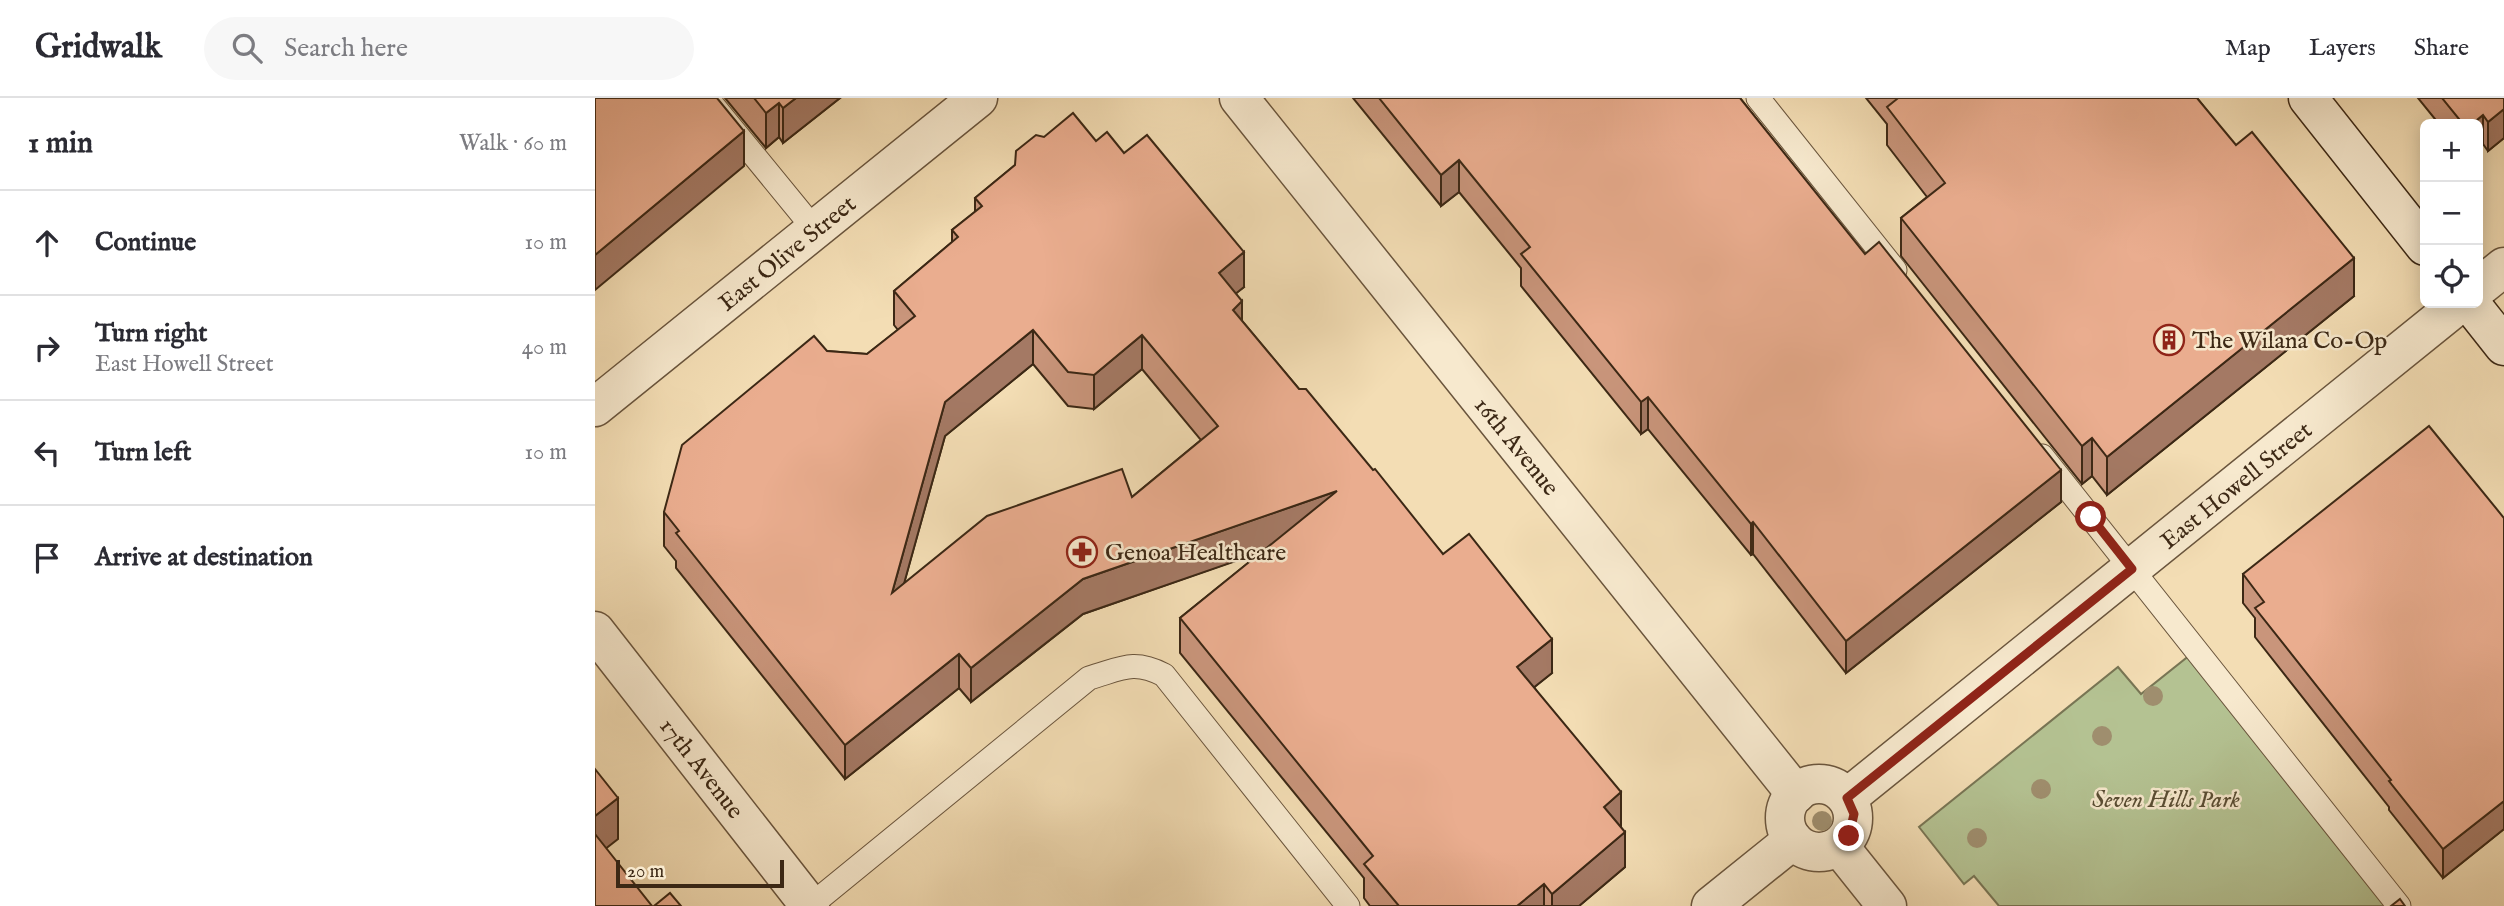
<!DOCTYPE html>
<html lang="en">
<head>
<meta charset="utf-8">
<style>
	body { margin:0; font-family:"IM FELL English",serif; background:#f7f7f7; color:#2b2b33 }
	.controls { position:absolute; right:21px; top:21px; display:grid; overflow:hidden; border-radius:10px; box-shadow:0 4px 18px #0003 }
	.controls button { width:63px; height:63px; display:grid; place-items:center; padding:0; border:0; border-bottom:2px solid #e1e1e2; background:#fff; color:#2b2b33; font:35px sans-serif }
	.scale { position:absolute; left:21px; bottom:18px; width:168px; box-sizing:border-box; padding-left:7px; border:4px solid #3c2815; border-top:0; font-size:19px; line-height:24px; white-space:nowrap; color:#3c2815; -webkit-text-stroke:5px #f7e9ce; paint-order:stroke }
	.stop { position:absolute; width:21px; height:21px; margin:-16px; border:5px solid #8f2418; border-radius:50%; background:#fff }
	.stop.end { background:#8f2418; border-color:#fff; box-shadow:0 2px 7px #0008 }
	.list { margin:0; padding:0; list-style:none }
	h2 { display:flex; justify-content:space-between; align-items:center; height:91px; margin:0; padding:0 28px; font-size:30px }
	h2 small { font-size:23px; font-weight:400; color:#7c7c81 }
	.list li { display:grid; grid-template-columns:46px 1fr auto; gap:21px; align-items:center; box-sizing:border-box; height:105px; padding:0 28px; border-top:2px solid #e1e1e2 }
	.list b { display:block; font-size:26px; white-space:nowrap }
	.list p { margin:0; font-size:23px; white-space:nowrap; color:#7c7c81 }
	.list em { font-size:23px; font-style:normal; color:#7c7c81 }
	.icon { flex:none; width:38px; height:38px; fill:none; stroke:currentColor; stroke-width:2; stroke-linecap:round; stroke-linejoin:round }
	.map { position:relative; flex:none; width:1909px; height:808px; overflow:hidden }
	header { display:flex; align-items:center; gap:42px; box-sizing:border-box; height:98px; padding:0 35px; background:#fff; border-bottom:2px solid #e1e1e2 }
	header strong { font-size:33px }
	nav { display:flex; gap:38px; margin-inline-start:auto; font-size:24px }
	.search { width:490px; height:63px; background:#f7f7f7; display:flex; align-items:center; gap:18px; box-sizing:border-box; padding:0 24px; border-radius:38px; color:#7c7c81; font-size:26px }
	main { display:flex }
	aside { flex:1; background:#fff }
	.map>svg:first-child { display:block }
	.green { fill:#b4c292; stroke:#787554; stroke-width:2 }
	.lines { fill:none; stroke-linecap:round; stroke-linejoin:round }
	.lane-casing { stroke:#6a553d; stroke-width:25 }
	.street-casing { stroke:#6a553d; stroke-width:41 }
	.secondary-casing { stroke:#3c2815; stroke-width:41 }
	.lane { stroke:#f7e9ce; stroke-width:23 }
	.street { stroke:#f7e9ce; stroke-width:38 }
	.secondary { stroke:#f7e9ce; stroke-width:38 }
	.tree { fill:#9f8e6e }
	.wall { fill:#c9957b; stroke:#3c2815; stroke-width:2; fill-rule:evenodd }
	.shaded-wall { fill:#a47964; stroke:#3c2815; stroke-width:2 }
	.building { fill:#eaad8f; stroke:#3c2815; stroke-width:2; fill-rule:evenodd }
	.route { stroke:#8f2418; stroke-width:9 }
	.labels { text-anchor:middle; stroke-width:5; stroke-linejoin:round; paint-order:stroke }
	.street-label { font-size:24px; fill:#3c2815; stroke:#f7e9ce }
	.poi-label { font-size:24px; fill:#3c2815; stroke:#f7e9ce; text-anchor:start }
	.park-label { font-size:24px; font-style:italic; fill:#5a4e34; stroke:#f7e9ce }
</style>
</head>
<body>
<header>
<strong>Gridwalk</strong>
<div class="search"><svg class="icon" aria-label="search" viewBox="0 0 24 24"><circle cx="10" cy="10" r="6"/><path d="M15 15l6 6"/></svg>Search here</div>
<nav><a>Map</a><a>Layers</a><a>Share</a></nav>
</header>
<main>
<aside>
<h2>1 min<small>Walk · 60 m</small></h2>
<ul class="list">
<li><svg class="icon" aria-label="ahead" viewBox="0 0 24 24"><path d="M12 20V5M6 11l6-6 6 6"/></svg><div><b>Continue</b></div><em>10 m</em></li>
<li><svg class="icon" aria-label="right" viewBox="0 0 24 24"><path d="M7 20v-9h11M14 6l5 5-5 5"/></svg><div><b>Turn right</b><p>East Howell Street</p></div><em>40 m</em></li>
<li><svg class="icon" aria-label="left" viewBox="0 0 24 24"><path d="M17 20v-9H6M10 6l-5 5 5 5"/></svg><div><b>Turn left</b></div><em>10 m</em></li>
<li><svg class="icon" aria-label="arrive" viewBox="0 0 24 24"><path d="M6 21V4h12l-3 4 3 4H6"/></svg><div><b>Arrive at destination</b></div></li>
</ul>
</aside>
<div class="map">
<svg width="1909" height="808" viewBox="0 0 1909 808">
	<rect width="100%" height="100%" fill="#f3ddb4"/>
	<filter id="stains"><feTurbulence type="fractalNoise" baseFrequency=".00286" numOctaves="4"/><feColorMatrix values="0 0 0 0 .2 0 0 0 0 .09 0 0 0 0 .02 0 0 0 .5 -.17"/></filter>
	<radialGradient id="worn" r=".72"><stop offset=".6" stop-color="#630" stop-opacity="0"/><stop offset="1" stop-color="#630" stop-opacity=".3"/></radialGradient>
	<polygon class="green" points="1595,557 1796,808 1404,808 1379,778 1369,786 1324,729 1523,569 1546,596"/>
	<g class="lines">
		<g class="lane-casing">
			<g id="lane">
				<polyline points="112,0 220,132"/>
				<polyline points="1163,0 1300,172"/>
				<polyline points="1447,358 1804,808"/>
				<path d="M215 808 494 580C526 571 538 561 569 577L753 808"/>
			</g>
		</g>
		<g class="street-casing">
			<g id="street">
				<polyline points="644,0 1201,696"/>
				<polyline points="1883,190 1909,169"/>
				<polyline points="0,309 383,0"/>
				<polyline points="0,533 215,808"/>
				<circle cx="1224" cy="720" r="34"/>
				<polyline points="1252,700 1865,205"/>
				<polyline points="1244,748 1292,808"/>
				<polyline points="1116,808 1198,742"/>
			</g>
		</g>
		<g class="secondary-casing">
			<g id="secondary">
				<polyline points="1713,0 1830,148"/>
				<polyline points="1875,205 1909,248"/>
			</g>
		</g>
		<use href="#lane" class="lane"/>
		<use href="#street" class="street"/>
		<use href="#secondary" class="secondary"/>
	</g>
	<g class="tree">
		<circle cx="1558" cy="598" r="10"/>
		<circle cx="1507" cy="638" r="10"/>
		<circle cx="1446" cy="691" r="10"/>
		<circle cx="1227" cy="723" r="10"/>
		<circle cx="1382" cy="740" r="10"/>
	</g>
	<g class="wall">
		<polygon points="130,0 245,0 188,45 184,39 171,50"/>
		<polygon points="758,0 1145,0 1466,404 1251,575 1158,456 1156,457 1053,331 1046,336 926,188 926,170 864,94 846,108"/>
		<polygon points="1271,0 1602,0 1759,198 1512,397 1497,378 1487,386 1306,158 1306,120 1332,99 1292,47 1292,26"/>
		<polygon points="1823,0 1909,0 1909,40 1893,53 1888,46 1883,51 1883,26 1844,26"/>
		<path d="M449 39 501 43 529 55 649 189 641 195 647 223 704 291 848 456 957 575 939 589 1026 729 1030 769 984 808H775L769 800V780L585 555V520L668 453 488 516 376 604 364 590 250 681 81 470V463L69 448V414L232 253 272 256 303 232 299 227V193L357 144V132L380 114V100L420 67ZM438 266 473 308 499 311 547 271 606 342 537 399 309 485 350 338Z"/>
		<polygon points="1909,420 1909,731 1848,780 1794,712 1794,709 1660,539 1660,520 1648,505 1648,476"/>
	</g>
	<g class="shaded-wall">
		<polygon points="201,0 245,0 188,45 188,10"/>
		<polygon points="184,5 184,39 171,50 171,15"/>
		<polygon points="1909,11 1909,40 1893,53 1893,24"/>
		<polygon points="1888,17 1888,46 1883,51 1883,26 1877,26"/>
		<polygon points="149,33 149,68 0,192 0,157"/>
		<polygon points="864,62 864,94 846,108 846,77"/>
		<polygon points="649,154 649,189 624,209 624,175"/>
		<polygon points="1759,160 1759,198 1512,397 1512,359"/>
		<polygon points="647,203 647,237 638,212"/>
		<polygon points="438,232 438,266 350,338 297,529 297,495 350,304"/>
		<polygon points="547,237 547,271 499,311 499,277"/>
		<polygon points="1053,299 1053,331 1046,336 1046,304"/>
		<polygon points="1497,340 1497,378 1487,386 1487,348"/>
		<polygon points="1466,372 1466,404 1251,575 1251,543"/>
		<polygon points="742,393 742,428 488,516 376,604 376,570 488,481"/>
		<polygon points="1158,424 1158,456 1156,457 1156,426"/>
		<polygon points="957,541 957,575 922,603 922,569"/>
		<polygon points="364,556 364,590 250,681 250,647"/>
		<polygon points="1026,694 1026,729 1009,743 1009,709"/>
		<polygon points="23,700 23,741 0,759 0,718"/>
		<polygon points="1909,703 1909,731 1848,780 1848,751"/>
		<polygon points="1030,734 1030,769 984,808 957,808 957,796"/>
		<polygon points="949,786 949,808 922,808"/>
	</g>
	<g class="building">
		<polygon points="0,0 122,0 149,33 0,157"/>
		<polygon points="159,0 201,0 188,10 184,5 171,15"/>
		<polygon points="784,0 1145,0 1270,156 1284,144 1466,372 1251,543 1158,424 1156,426 1053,299 1046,304 926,156 935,149 864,62 846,77"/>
		<polygon points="1301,0 1602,0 1641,47 1657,34 1759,160 1512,359 1497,340 1487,348 1306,120 1350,85 1292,9 1302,1"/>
		<polygon points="1847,0 1909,0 1909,11 1893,24 1888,17 1877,26 1868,26"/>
		<path d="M478 15 501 43 512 34 529 55 552 37 649 154 624 175 647 203 638 212 704 291H711L778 372 780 371 848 456 874 436 957 541 922 569 1026 694 1009 709 1030 734 957 796 949 786 922 808H804L769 766 778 758 585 520 742 393 488 481 376 570 364 556 250 647 81 435 84 433 69 414 87 347 219 238 232 253 272 256 320 218 299 193 363 139 357 132 387 108 380 100 420 67 421 53 441 37 449 39ZM438 232 473 274 499 277 547 237 623 328 537 399 527 371 392 418 297 495 350 304Z"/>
		<polygon points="1834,328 1909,420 1909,703 1848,751 1794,683 1796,682 1660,510 1669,504 1648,476"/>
		<polygon points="0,671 23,700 0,718"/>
		<polygon points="0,736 57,808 0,808"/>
		<polygon points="75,795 86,808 59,808"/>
		<polygon points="1805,801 1810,808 1796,808"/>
	</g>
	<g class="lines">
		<polyline class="route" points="1254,738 1259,716 1252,700 1537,471 1496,419"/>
	</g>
	<defs>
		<g id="building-ring" transform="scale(1.575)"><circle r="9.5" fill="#f7e9ce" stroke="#8f2418" stroke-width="1.5"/><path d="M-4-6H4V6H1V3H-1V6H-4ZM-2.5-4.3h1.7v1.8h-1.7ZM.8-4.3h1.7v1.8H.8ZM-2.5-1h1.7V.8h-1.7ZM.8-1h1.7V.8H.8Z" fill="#8f2418"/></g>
		<g id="pharmacy-ring" transform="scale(1.575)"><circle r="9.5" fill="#f7e9ce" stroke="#8f2418" stroke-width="1.5"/><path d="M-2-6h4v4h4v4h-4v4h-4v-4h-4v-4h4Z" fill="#8f2418"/></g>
	</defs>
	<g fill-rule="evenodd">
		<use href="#building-ring" x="1574" y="242"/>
		<use href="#pharmacy-ring" x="487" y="454"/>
	</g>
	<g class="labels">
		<g class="street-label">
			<text transform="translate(192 155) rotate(-39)" y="8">East Olive Street</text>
			<text transform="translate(922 348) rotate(51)" y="8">16th Avenue</text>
			<text transform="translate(1641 387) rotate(-39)" y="8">East Howell Street</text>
			<text transform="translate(107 670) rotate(52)" y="8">17th Avenue</text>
		</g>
		<g class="poi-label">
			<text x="1597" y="250">The Wilana Co-Op</text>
			<text x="510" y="462">Genoa Healthcare</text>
		</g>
		<g class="park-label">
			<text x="1571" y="709">Seven Hills Park</text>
		</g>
	</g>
	<rect width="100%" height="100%" filter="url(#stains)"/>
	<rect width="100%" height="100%" fill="url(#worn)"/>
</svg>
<div class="controls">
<button>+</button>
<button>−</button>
<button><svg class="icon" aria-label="locate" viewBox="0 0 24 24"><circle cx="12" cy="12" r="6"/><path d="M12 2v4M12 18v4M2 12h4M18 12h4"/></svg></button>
</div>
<div class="scale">20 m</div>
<div class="stop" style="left:1496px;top:419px"></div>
<div class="stop end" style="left:1254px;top:738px"></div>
</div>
</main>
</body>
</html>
